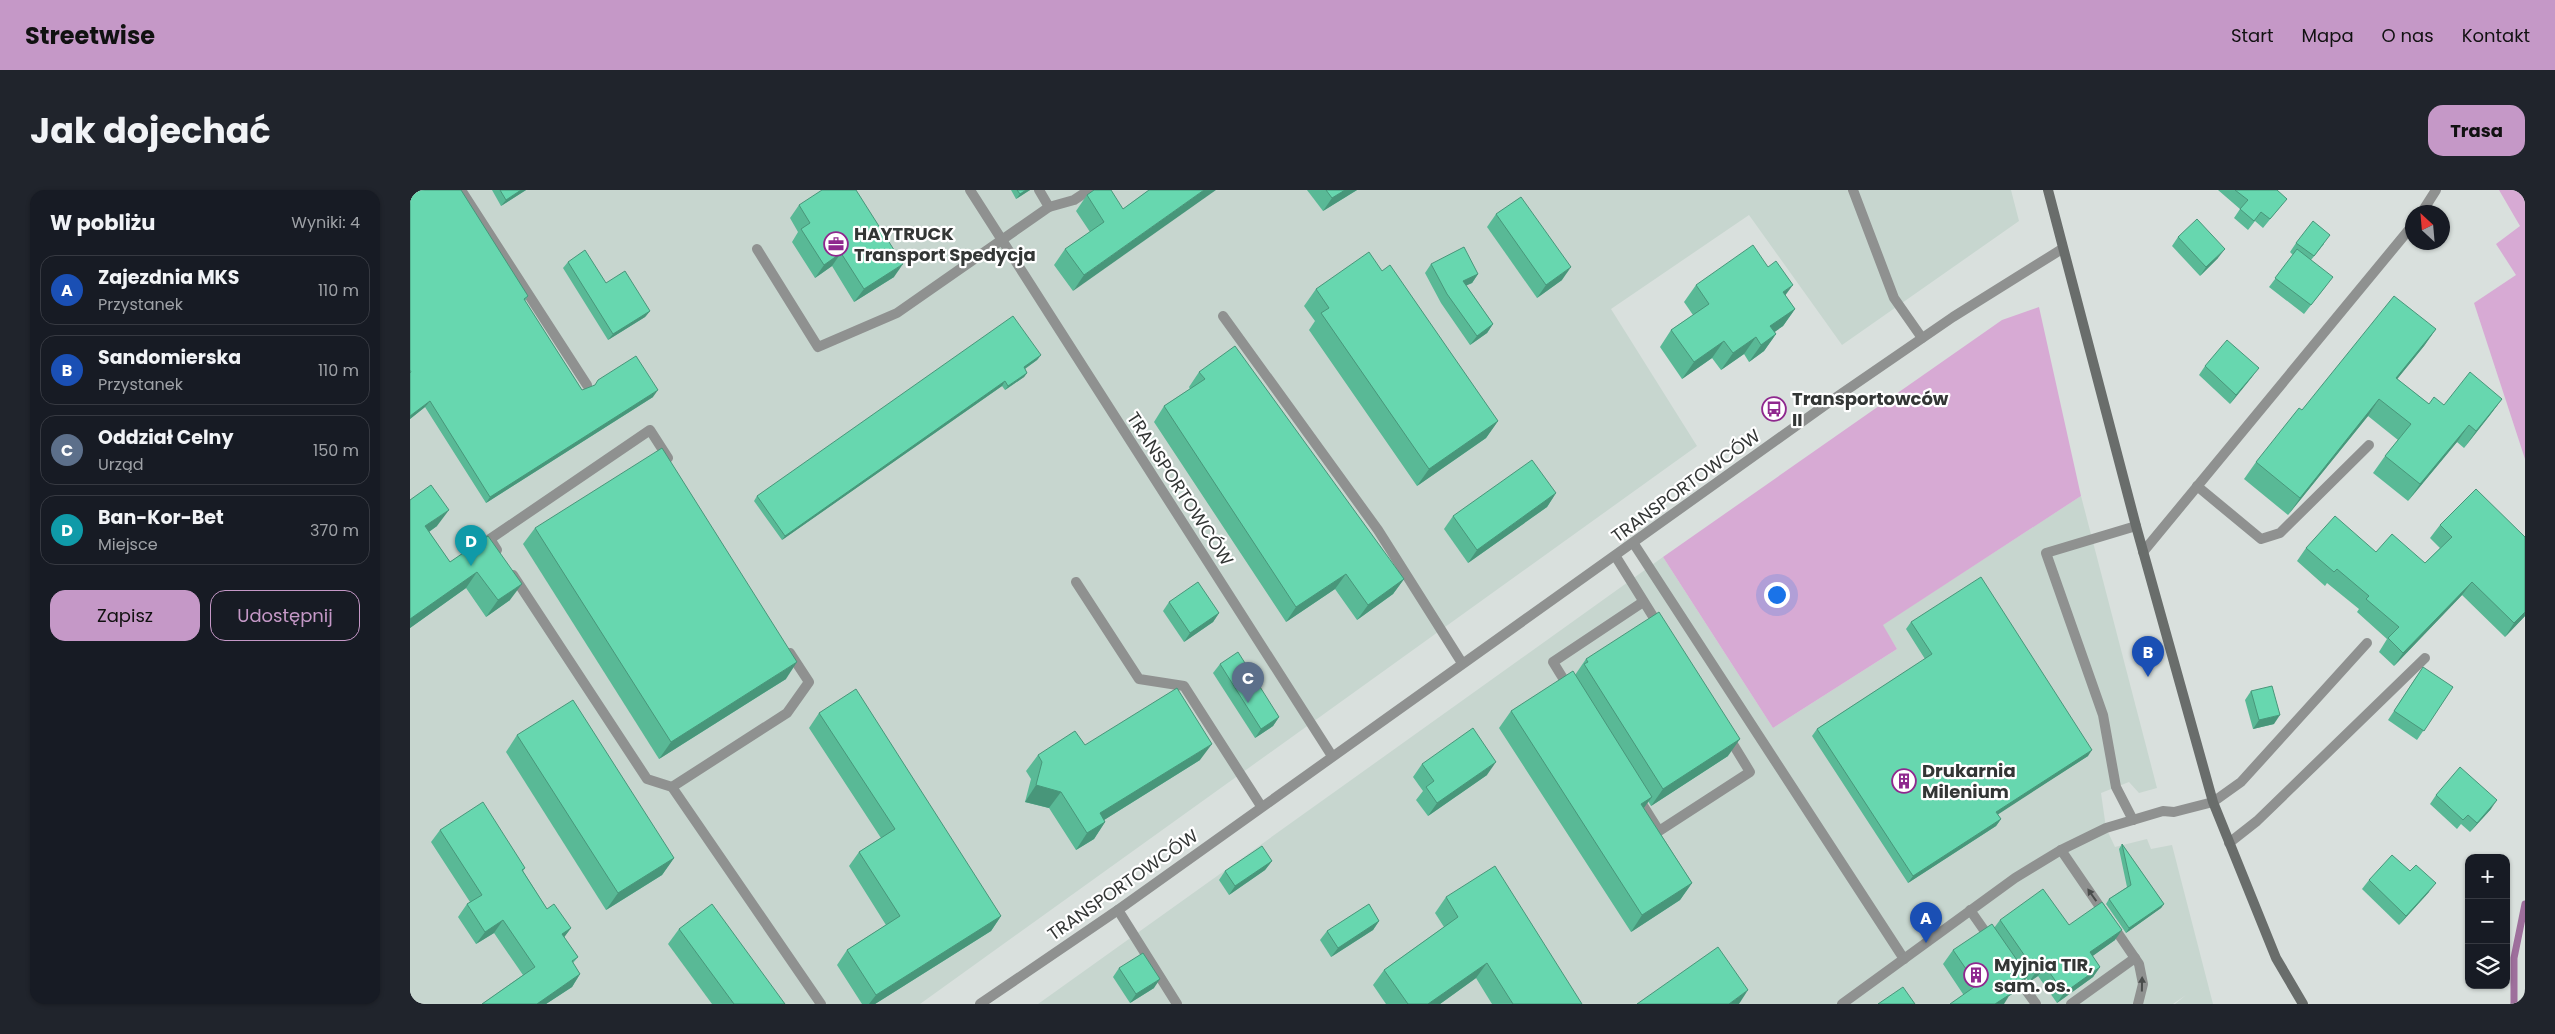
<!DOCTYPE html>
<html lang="pl">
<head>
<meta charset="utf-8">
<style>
	body { margin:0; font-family:Poppins,sans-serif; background:#20242c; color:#f1f3f6 }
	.controls { position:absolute; right:15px; bottom:15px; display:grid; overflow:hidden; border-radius:10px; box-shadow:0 1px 4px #0004 }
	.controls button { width:45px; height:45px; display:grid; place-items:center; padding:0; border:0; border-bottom:1px solid #363941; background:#171b24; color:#f1f3f6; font:25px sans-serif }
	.compass { position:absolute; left:1995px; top:15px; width:45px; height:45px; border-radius:50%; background:#171b24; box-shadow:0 1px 4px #0004; rotate:334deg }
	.you { position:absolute; left:1366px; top:404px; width:18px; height:18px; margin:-12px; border:4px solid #fff; border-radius:50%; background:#1a73e8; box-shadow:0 0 0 8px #1a73e833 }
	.badge { display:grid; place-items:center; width:32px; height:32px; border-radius:50%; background:#c598c7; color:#fff; font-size:16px; font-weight:700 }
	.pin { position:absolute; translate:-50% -41px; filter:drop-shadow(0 1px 2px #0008) }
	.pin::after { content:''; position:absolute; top:26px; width:18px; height:15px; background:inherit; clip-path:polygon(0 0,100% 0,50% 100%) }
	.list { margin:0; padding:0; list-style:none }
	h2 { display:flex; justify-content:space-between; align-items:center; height:65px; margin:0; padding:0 20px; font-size:21px }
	h2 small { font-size:16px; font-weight:400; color:#9ea1a6 }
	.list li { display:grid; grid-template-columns:32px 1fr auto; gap:15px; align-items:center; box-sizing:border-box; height:70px; margin:0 10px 10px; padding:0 10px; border:1px solid #363941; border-radius:15px }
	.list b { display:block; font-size:19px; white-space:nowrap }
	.list p { margin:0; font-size:16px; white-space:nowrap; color:#9ea1a6 }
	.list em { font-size:16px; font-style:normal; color:#9ea1a6 }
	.actions { display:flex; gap:10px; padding:15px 20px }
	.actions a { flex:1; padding:11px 0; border:1px solid #c598c7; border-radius:15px; text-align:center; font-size:18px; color:#c598c7 }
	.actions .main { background:#c598c7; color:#111 }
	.icon { flex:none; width:28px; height:28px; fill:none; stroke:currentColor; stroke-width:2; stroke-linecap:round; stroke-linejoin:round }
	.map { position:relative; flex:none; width:2115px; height:814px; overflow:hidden; border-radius:15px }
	header { display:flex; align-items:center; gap:30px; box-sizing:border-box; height:70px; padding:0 25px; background:#c598c7; color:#111 }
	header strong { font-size:24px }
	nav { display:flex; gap:28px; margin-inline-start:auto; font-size:18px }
	.intro { display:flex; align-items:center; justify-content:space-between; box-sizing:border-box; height:120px; padding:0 30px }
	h1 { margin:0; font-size:35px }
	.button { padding:12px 22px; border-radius:15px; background:#c598c7; color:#111; font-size:18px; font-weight:700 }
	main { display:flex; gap:30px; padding:0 30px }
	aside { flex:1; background:#171b24; border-radius:15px; box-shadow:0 1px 4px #0004 }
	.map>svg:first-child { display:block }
	.built { fill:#c7d6cf }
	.green { fill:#d7aad4 }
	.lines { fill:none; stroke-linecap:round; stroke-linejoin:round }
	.stream { stroke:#9e6f9c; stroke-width:7 }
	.lane { stroke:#8f9190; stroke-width:10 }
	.street { stroke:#8f9190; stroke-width:10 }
	.secondary { stroke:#696d6b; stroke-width:10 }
	.wall { fill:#59b996 }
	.shaded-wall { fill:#48967a }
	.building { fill:#67d7af; stroke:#48967a }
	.oneway { fill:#4a4d4c }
	.labels { text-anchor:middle; stroke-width:4.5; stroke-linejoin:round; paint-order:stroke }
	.poi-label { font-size:18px; font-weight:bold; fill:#333635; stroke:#fff; text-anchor:start }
	.street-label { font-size:18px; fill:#333635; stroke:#fff }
</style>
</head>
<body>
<header>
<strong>Streetwise</strong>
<nav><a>Start</a><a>Mapa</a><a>O nas</a><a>Kontakt</a></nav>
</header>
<div class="intro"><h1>Jak dojechać</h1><a class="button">Trasa</a></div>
<main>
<aside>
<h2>W pobliżu<small>Wyniki: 4</small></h2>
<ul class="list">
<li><span class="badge" style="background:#1a4fb4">A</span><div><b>Zajezdnia MKS</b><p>Przystanek</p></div><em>110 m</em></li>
<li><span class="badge" style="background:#1a4fb4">B</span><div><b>Sandomierska</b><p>Przystanek</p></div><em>110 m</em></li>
<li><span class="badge" style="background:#5c6f8a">C</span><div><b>Oddział Celny</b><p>Urząd</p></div><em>150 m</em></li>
<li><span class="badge" style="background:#0f9aa8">D</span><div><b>Ban-Kor-Bet</b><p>Miejsce</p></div><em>370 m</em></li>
</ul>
<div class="actions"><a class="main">Zapisz</a><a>Udostępnij</a></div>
</aside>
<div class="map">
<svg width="2115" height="814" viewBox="0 0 2115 814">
	<rect width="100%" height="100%" fill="#d9e0dd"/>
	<g class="built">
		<polygon points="0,0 1601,0 1609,31 1432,155 1339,25 1201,119 1287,256 510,814 0,814"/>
		<polygon points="1671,306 1747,598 1729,603 1719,592 1691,603 1696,638 1705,657 1737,649 1741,659 1762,655 1803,814 1765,814 1776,805 1763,814 628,814 1253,367 1363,538 1487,459 1472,435"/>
	</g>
	<g class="green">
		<polygon points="2089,0 2115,0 2115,269 2064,113 2106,85 2086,54 2110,36"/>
		<polygon points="1629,117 1671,306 1473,435 1487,459 1363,538 1253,367 1592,130"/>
	</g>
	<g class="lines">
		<polyline class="stream" points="2104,814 2104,768 2115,714"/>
		<g class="lane">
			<polyline points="51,0 177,195"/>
			<polyline points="560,0 922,566"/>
			<polyline points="629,0 639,17"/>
			<polyline points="1443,0 1484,108 1512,148"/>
			<polyline points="347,59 408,157 487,123 639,17 664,10 679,0"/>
			<polyline points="813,126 968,340 1052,473"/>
			<polyline points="1787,296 1851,349 1870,343 1959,255"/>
			<polyline points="1224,354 1494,769"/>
			<polyline points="87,360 80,349 240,240 258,268"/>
			<polyline points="1206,367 1249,436"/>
			<polyline points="103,385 237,589 262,597 411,814"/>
			<polyline points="666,392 729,489 774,496 851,616"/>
			<polyline points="1159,498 1143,472 1233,412"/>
			<polyline points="262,597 377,523 399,492 380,463"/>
			<polyline points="1227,606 1249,641 1340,582 1318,546"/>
			<polyline points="1723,630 1706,597 1693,525 1636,363 1726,336"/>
			<polyline points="1819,653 1847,631 2015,468"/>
			<polyline points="1651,660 1729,774 1733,794 1728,814"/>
			<polyline points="708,720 767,814"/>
			<polyline points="1560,720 1581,750"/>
			<polyline points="1605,785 1626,814"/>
			<polyline points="1432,814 1605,688 1651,660 1696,638 1753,621 1764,622 1803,612 1831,592 1957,453"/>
			<polyline points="1661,814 1725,768"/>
		</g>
		<g class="street">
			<polyline points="2012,22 2026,0"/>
			<polyline points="1733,362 2002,36"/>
			<polyline points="570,814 708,720 1428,206 1543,127 1652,59"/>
		</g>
		<polyline class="secondary" points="1638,0 1726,336 1803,612 1866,768 1893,814"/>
	</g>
	<g class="wall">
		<polygon points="0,0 118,106 115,111 172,200 243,207 76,313 15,217 0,229"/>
		<polygon points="82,0 116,0 91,16"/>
		<polygon points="601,0 620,0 606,9"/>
		<polygon points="739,0 663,101 644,75 655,59 680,42 666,21 677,5 713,19"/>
		<polygon points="897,0 947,0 913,21"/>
		<polygon points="1808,0 1867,0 1870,17 1853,38 1845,31 1838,40 1824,28 1830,19"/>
		<polygon points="389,15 484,87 444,112 422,76 405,88 382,52 388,42 380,28"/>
		<polygon points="1086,24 1152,90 1127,108 1077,37"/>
		<polygon points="1768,47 1808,68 1790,86 1762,56"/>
		<polygon points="1886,53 1914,54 1901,70 1916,96 1894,124 1859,97 1883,65 1880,62"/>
		<polygon points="158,72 196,93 240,121 235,127 198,150 153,78"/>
		<polygon points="1021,74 1068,84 1062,93 1056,95 1083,134 1077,143 1060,155 1031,113 1015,83"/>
		<polygon points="972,81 1088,231 1076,248 1007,296 899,140 905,131 894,116 906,99"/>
		<polygon points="1286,95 1375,105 1385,119 1373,136 1364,142 1366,144 1354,161 1339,172 1334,164 1311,180 1302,168 1272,189 1250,157 1261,140 1283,125 1274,112"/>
		<polygon points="2026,139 2014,156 1987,189 2019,214 2034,215 2092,209 2080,225 2054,258 2047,252 1998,311 1963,283 1975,266 1988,250 1958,226 1878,325 1834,289 1846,272 1892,220"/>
		<polygon points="631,165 627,170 615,179 617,183 614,187 595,200 592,196 372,350 344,311 347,306"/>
		<polygon points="1795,176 1842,187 1820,214 1789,185"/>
		<polygon points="789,182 994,389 983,404 947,430 925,399 876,432 744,232 754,216 780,199 779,197"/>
		<polygon points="1146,303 1137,317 1058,373 1034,339 1043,326"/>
		<polygon points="0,310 27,336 19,342 40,372 78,346 100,410 76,427 56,398 0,438"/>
		<polygon points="2030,335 2115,347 2115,426 2095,447 2052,405 1984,476 1969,462 1977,449 1947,422 1949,419 1917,393 1915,396 1887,371 1896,358 1966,362 2015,373 2030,358 2020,348"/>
		<polygon points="125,338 376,489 249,569 113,354"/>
		<polygon points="759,412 809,423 803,432 774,452 753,421"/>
		<polygon points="1501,432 1678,566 1587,624 1591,629 1586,636 1498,693 1402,546 1407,539 1515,469 1496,439"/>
		<polygon points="1176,469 1318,566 1241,616 1238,611 1234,618 1282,693 1270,710 1221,742 1089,538 1101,521 1165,485"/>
		<polygon points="810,474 869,527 863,536 845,548 803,483"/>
		<polygon points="2007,486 2043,497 2007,550 1978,530"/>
		<polygon points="1841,501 1864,534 1843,539 1835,510"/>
		<polygon points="409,523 591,726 581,741 465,814 452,814 427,775 437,760 476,735 439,676 449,662 471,648 399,538"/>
		<polygon points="107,545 264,668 252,685 196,720 96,562"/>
		<polygon points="675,555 790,570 694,630 695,632 684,649 666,660 639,618 615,612 621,589 616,581 628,565"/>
		<polygon points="1012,574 1077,585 1018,626 1006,610 1013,601 1003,587"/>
		<polygon points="2026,605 2081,619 2060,642 2051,634 2047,639 2020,614"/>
		<polygon points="30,640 115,678 113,681 137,719 161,738 154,747 168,767 163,773 170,784 162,797 136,814 72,814 113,785 84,743 66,754 48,727 57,714 60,712 21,652"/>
		<polygon points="1712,654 1754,714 1751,718 1716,743 1696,714 1699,709 1717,697 1709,659"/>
		<polygon points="862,671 855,680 819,705 809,690 815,681"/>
		<polygon points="2000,681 2019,702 1989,735 1952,699 1959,690"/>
		<polygon points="1036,707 1172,814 1082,814 1066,788 1030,814 976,814 963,795 974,780 1034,737 1025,723"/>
		<polygon points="1590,730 1659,735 1705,750 1682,766 1690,777 1683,787 1647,813 1628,786 1619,792 1616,788 1608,800 1599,806 1553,804 1533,774 1543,760 1584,738"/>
		<polygon points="969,731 963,740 921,767 910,750 917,741"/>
		<polygon points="269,739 375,814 302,814 258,754"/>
		<polygon points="709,778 744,798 720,813 703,787"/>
	</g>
	<g class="shaded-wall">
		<polygon points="111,0 116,0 91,16 96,10"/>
		<polygon points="616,0 620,0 606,9 610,4"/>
		<polygon points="794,0 806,0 663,101 674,85"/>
		<polygon points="935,0 947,0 913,21 922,8"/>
		<polygon points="1815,59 1808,68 1790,86 1796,77"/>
		<polygon points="431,63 422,76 405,88 414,75"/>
		<polygon points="493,74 484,87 444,112 454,99"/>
		<polygon points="1161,77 1152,90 1127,108 1136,95"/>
		<polygon points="1068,84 1062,93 1047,100 1053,91"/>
		<polygon points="1383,95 1371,111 1373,102"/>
		<polygon points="1385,119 1373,136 1349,153 1360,136"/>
		<polygon points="240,121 235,127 198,150 203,144"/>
		<polygon points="1083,134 1077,143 1060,155 1067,146"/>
		<polygon points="2026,139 2014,156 1975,204 1986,188"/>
		<polygon points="1366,144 1354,161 1339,172 1351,155"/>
		<polygon points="1346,147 1334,164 1311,180 1323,163"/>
		<polygon points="1314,151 1302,168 1272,189 1284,172"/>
		<polygon points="631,165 627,170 610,182 614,177"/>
		<polygon points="1849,178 1842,187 1820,214 1826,205"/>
		<polygon points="617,183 614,187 595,200 598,196"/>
		<polygon points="595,191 592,196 372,350 375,346"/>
		<polygon points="248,200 243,207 76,313 80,307"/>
		<polygon points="1969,209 1958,226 1878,325 1890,308"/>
		<polygon points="2092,209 2080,225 2054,258 2066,241"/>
		<polygon points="20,211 15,217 0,229 0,226"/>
		<polygon points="1088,231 1076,248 1007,296 1019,279"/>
		<polygon points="2059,235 2047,252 1998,311 2010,294"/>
		<polygon points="1146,303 1137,317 1058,373 1067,360"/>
		<polygon points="39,320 27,336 3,353 15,336"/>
		<polygon points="67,382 56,398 0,438 0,429"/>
		<polygon points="936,384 925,399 876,432 886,417"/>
		<polygon points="994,389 983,404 947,430 958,415"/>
		<polygon points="2062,392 2052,405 1984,476 1993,463"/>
		<polygon points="112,394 100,410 76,427 88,410"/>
		<polygon points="2115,422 2115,426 2095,447 2104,433"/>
		<polygon points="809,423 803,432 774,452 780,443"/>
		<polygon points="387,472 376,489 249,569 261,552"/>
		<polygon points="1870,525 1864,534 1843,539 1849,530"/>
		<polygon points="869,527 863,536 845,548 851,539"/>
		<polygon points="1330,549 1318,566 1241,616 1253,599"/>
		<polygon points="802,554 790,570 678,640 690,623"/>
		<polygon points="1682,560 1678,566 1581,629 1586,622"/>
		<polygon points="1086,572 1077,585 1018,626 1027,613"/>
		<polygon points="626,595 651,602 639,618 615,612"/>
		<polygon points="1242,607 1230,623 1231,614"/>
		<polygon points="2087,610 2081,619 2060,642 2067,633"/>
		<polygon points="1591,629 1586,636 1498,693 1503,686"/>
		<polygon points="695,632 684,649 666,660 677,643"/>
		<polygon points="264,668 252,685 196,720 208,703"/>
		<polygon points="862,671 855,680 819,705 825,696"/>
		<polygon points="1282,693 1270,710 1221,742 1232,725"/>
		<polygon points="2026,693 2019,702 1989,735 1996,726"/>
		<polygon points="1754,714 1751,718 1716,743 1719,738"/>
		<polygon points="591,726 581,741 465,814 459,814 466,805"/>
		<polygon points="93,730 84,743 66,754 75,742"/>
		<polygon points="969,731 963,740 921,767 928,758"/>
		<polygon points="161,738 152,750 152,744"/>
		<polygon points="1712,740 1705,750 1673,773 1680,762"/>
		<polygon points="1077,773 1066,788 1030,814 1018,814"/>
		<polygon points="1635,776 1628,786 1619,792 1626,782"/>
		<polygon points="1690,777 1683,787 1647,813 1654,803"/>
		<polygon points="170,784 162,797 136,814 127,814"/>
		<polygon points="1618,786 1608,800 1599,806 1594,814 1585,814 1599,799"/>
		<polygon points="750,789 744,798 720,813 726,804"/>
		<polygon points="1338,800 1329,814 1319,814"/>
	</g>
	<g class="building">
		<polygon points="0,0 51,0 118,106 114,109 172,200 185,195 188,190 226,166 248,200 80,307 20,211 0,226 0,183 1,182 0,180"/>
		<polygon points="90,0 111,0 96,10"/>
		<polygon points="412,0 446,0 493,74 454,99 431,63 414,75 391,39 400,33 389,15"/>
		<polygon points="607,0 616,0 610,4"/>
		<polygon points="684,0 701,0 713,19 739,0 794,0 674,85 655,59 694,32 677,5"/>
		<polygon points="916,0 935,0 922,8"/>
		<polygon points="1825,0 1867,0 1877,9 1860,29 1851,22 1844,31 1830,19 1838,10"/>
		<polygon points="1111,7 1161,77 1136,95 1086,24"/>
		<polygon points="1787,29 1815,59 1796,77 1768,47"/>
		<polygon points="1903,31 1920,45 1904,66 1886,53"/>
		<polygon points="1343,55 1358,77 1366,71 1383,95 1373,102 1385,119 1360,136 1366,144 1351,155 1346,147 1323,163 1314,151 1284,172 1261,140 1299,114 1286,95"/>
		<polygon points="1054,57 1068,84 1053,91 1083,134 1067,146 1037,104 1021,74"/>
		<polygon points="1887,59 1923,87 1901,115 1865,88"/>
		<polygon points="175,60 196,93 215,81 240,121 203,144 158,72"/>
		<polygon points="959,62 972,81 980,75 1088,231 1019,279 911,123 919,118 906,99"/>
		<polygon points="1984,106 2026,139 1986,188 2019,214 2024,207 2034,215 2060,182 2092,209 2066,241 2059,235 2010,294 1975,266 2001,234 1969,209 1890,308 1846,272 1889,218 1892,220"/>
		<polygon points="603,126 631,165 614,177 617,183 598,196 595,191 375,346 347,306"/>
		<polygon points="1817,150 1849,178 1826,205 1795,176"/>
		<polygon points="825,156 994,389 958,415 936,384 886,417 754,216 795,189 789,182"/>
		<polygon points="252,258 387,472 261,552 125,338"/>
		<polygon points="1122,270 1146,303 1067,360 1043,326"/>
		<polygon points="21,295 39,320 15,336 40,372 78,346 112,394 88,410 67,382 0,429 0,310"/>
		<polygon points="2066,299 2115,347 2115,422 2104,433 2062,392 1993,463 1978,448 1989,437 1956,409 1959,406 1927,379 1924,382 1896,358 1925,326 1966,362 1982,344 2015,373 2042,347 2030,335"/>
		<polygon points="1571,387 1682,560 1586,622 1591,629 1503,686 1407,539 1522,464 1501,432"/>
		<polygon points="788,392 809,423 780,443 759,412"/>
		<polygon points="1249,422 1330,549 1253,599 1174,474 1178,472 1176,469"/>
		<polygon points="828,462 869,527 851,539 810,474"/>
		<polygon points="2013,477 2043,497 2014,541 1984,521"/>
		<polygon points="1163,481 1242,607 1231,614 1282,693 1232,725 1101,521"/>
		<polygon points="1862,496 1870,525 1849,530 1841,501"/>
		<polygon points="767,498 802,554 690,623 695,632 677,643 651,602 626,595 632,572 628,565 665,541 675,555"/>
		<polygon points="446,499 591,726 466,805 437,760 490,726 449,662 485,639 409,523"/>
		<polygon points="163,510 264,668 208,703 107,545"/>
		<polygon points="1063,538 1086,572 1027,613 1016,597 1024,591 1012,574"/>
		<polygon points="2050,577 2087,610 2067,633 2058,625 2053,630 2026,605"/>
		<polygon points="73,612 115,678 112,680 137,719 144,714 161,738 152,744 168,767 162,771 170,784 127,814 72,814 125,777 93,730 75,742 57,714 72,705 30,640"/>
		<polygon points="1712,654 1754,714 1719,738 1699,709 1721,695"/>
		<polygon points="852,656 862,671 825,696 815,681"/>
		<polygon points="1982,665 2000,681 2006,675 2026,693 1996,726 1959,690"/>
		<polygon points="1085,676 1172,814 1103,814 1077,773 1018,814 998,814 974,780 1048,727 1036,707"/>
		<polygon points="1633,699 1659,735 1692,712 1712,740 1680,762 1690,777 1654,803 1635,776 1626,782 1590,730"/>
		<polygon points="302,714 375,814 324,814 269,739"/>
		<polygon points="959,714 969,731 928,758 917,741"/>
		<polygon points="1582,734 1618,786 1599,799 1602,803 1585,814 1540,814 1567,795 1543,760"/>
		<polygon points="1308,757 1338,800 1319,814 1227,814"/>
		<polygon points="733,763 750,789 726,804 709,778"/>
		<polygon points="1493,797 1505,814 1468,814"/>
	</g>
	<defs><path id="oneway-solid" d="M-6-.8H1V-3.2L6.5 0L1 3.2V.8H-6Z" transform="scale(1.25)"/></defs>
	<g class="oneway">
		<use href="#oneway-solid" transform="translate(1682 705) rotate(-125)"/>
		<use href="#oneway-solid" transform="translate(1732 794) rotate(-89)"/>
	</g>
	<defs>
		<g id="office-ring" transform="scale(1.25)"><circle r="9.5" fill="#fff" stroke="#8f288e" stroke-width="1.5"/><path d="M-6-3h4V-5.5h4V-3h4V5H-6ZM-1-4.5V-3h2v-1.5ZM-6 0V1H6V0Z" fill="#8f288e"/></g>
		<g id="bus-ring" transform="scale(1.25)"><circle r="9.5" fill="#fff" stroke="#8f288e" stroke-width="1.5"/><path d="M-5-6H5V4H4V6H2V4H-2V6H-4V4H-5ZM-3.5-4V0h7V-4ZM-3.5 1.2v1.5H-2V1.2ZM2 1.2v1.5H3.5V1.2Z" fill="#8f288e"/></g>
		<g id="building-ring" transform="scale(1.25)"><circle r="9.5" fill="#fff" stroke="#8f288e" stroke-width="1.5"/><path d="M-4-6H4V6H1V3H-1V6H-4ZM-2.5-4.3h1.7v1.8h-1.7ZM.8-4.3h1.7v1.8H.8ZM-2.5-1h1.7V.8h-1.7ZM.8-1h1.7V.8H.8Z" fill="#8f288e"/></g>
	</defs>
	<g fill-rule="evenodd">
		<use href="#office-ring" x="426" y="54"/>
		<use href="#bus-ring" x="1364" y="219"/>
		<use href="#building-ring" x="1494" y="591"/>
		<use href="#building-ring" x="1566" y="785"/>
	</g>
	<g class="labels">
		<g class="poi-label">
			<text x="444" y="50">HAYTRUCK<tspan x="444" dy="21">Transport Spedycja</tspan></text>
			<text x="1382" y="215">Transportowców<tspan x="1382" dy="21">II</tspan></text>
			<text x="1512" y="587">Drukarnia<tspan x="1512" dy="21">Milenium</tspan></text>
			<text x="1584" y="781">Myjnia TIR,<tspan x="1584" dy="21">sam. os.</tspan></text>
		</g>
		<g class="street-label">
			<text transform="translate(1276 296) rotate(-36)" y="6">TRANSPORTOWCÓW</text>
			<text transform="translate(770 299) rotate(57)" y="6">TRANSPORTOWCÓW</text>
			<text transform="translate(713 695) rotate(-35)" y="6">TRANSPORTOWCÓW</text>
		</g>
	</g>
</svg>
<div class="controls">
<button>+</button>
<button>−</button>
<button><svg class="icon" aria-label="layers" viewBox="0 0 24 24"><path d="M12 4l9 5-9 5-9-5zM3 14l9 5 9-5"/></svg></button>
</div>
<svg class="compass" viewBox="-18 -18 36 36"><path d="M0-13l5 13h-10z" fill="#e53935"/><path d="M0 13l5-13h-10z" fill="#9ea1a6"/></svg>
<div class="you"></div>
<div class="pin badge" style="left:1516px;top:753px;background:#1a4fb4">A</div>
<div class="pin badge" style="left:1738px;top:487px;background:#1a4fb4">B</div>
<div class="pin badge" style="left:838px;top:513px;background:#5c6f8a">C</div>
<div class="pin badge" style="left:61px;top:376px;background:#0f9aa8">D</div>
</div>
</main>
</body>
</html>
